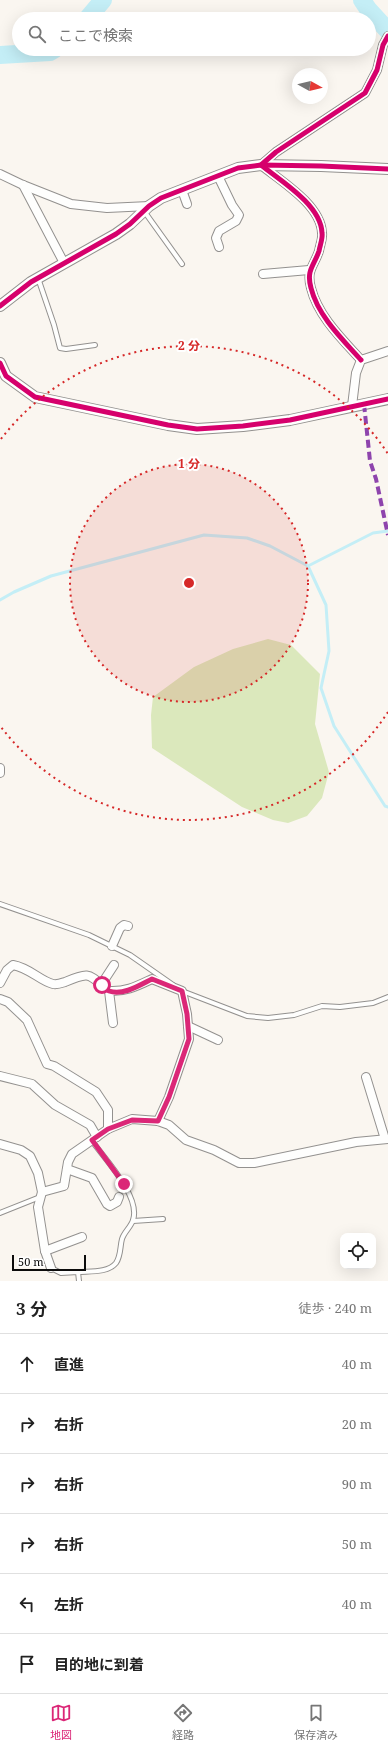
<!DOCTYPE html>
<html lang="ja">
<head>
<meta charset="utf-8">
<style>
	body { margin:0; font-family:"Noto Serif","Noto Sans JP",serif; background:#f6f6f6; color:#222 }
	.controls { position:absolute; right:12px; bottom:12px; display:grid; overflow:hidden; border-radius:8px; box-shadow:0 4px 16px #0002 }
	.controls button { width:36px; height:36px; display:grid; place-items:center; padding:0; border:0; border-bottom:1px solid #e0e0e0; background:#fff; color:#222; font:20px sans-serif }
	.compass { position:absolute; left:292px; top:68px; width:36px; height:36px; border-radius:50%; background:#fff; box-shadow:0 4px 16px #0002; rotate:98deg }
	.scale { position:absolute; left:12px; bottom:10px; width:74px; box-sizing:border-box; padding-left:4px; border:2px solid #0c0c0c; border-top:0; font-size:11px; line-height:14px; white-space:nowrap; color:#0c0c0c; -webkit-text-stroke:3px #fff; paint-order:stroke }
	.stop { position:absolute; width:12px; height:12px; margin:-9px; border:3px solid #db2777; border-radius:50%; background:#fff }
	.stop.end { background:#db2777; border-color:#fff; box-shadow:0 1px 4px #0008 }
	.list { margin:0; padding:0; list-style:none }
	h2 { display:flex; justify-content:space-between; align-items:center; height:52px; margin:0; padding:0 16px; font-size:17px }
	h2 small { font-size:13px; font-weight:400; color:#767676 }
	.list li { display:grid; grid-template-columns:26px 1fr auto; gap:12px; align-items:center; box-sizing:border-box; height:60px; padding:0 16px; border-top:1px solid #e0e0e0 }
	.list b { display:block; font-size:15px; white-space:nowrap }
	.list em { font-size:13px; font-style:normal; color:#767676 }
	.icon { flex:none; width:22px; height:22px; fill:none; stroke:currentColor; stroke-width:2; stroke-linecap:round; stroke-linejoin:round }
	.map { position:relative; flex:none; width:388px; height:1281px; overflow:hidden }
	.search { position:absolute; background:#fff; box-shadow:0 4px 16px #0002; left:12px; right:12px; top:12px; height:44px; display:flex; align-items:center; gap:10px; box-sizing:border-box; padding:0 14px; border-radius:22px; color:#767676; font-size:15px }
	.sheet { height:412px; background:#fff }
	nav { display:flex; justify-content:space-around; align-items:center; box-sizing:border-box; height:56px; border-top:1px solid #e0e0e0; background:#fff; font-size:11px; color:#767676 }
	nav a { display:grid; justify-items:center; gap:2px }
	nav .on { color:#db2777 }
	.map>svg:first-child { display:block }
	.forest { fill:#dbe8bc }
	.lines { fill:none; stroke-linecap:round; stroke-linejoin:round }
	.stream { stroke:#c4eef6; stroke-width:3 }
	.river { stroke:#c4eef6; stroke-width:18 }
	.service-casing { stroke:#93918f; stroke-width:6 }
	.minor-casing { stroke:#93918f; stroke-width:10 }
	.tertiary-casing { stroke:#93918f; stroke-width:12 }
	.service { stroke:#fefefd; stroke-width:4 }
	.minor { stroke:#fefefd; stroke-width:8 }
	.tertiary { stroke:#fefefd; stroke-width:10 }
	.quiet { stroke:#8e44ad; stroke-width:4; stroke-dasharray:8 4; stroke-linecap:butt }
	.cycleway-casing { stroke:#fff; stroke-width:8 }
	.cycleway { stroke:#d6006c; stroke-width:5 }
	.route { stroke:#db2777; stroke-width:5 }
	.ring { fill:none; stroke:#d62828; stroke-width:2; stroke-dasharray:2 4 }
	.centre { fill:#d62828; stroke:#fff; stroke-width:2 }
	.ring-label { font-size:12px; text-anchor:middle; font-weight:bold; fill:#d62828; stroke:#fff; stroke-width:4; stroke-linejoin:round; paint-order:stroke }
</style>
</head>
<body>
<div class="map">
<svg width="388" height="1281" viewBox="0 0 388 1281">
	<rect width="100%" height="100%" fill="#faf6f0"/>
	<polygon class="forest" points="268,639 291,645 320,674 315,724 329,772 322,798 307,816 288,823 273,820 242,807 152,748 151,715 153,697 194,667 233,649"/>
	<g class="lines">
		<g class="stream">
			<polyline points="308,566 373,533 388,531"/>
			<polyline points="0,600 14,592 51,576 204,535 247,538 270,546 308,566 326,605 329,651 321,688 334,726 385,806 388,807"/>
		</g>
		<g class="river">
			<polyline points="362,0 368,9 388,31"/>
			<polyline points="87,19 103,0"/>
			<polyline points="0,55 50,52 55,49"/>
		</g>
		<g class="service-casing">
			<g id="service">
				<polyline points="144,211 182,264"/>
				<polyline points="38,278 54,325 60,348 66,349 95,345"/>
				<polyline points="0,904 89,935 130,955 173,985"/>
				<polyline points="182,991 247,1016 268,1018 294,1015 322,1006 340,1007 373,1003 388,997"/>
				<polyline points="0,1213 40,1197"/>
				<polyline points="133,1221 163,1219"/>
				<polyline points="51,1268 61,1273 78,1272 79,1281"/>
				<path d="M78 1272C90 1271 108 1273 116 1263 121 1256 120 1246 122 1239 124 1232 131 1227 133 1220 141 1197 105 1159 92 1141"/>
			</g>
		</g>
		<g class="minor-casing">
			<g id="minor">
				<polyline points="0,174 23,185 71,204 107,208 149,206"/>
				<polyline points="218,176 232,205 239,215 236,221 219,231 216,238 219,247"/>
				<polyline points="23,185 64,263"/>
				<polyline points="182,190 187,204"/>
				<polyline points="263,274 309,270"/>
				<path d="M361 360C342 339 318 316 311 288 306 270 314 266 319 251 320 245 323 238 322 233 321 205 281 181 261 165L276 152 365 93 377 70 383 45 388 36"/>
				<polyline points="352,406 356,373 361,360 388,351"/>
				<polyline points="0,768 0,773"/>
				<polyline points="112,946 120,928 124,925 128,926"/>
				<path d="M0 983 7 970 13 965C30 968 40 981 53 984 57 985 62 983 65 982 91 971 88 974 109 991L113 1023"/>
				<polyline points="101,985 114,965"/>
				<path d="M109 991C126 992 137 986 152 979L182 991 187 1014 189 1039 169 1097 158 1121"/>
				<polyline points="0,999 8,1002 27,1020 47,1064 54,1066 96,1092 108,1110 108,1129"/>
				<polyline points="188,1026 218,1040"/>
				<polyline points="0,1076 32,1084 55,1105 90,1125 97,1137"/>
				<polyline points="366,1077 385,1139"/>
				<polyline points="0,1144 21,1150 30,1156 38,1173 42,1192 38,1207 45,1251 51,1268"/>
				<polyline points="67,1169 92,1178 107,1204 110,1206 117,1202 119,1197"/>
				<polyline points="42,1192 64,1186 68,1162 72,1154 108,1129 132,1119 158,1121 169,1125 186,1140 214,1150 239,1163 254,1163 356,1142 388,1139"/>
				<polyline points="45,1251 82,1237"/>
			</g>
		</g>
		<g class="tertiary-casing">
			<g id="tertiary">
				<polyline points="0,306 31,282 116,234 130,224 149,206 161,198 238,168 261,165 321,166 388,169"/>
				<polyline points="0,363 6,376 35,397 168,425 197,429 243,426 290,420 388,399"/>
			</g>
		</g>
		<use href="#service" class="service"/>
		<use href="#minor" class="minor"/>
		<use href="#tertiary" class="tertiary"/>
		<polyline class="quiet" points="364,404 370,461 376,479 388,535"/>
		<g class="cycleway-casing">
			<g id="cycleway">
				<polyline points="0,306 31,282 116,234 130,224 149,206 161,198 238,168 261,165 321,166 388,169"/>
				<path d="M361 360C342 339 318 316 311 288 306 270 314 266 319 251 320 245 323 238 322 233 321 205 281 181 261 165L276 152 365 93 377 70 383 45 388 36"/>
				<polyline points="0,363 6,376 35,397 168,425 197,429 243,426 290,420 388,399"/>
			</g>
		</g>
		<use href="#cycleway" class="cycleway"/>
	</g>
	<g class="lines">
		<path class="route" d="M102 985C104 987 107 991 109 991 123 996 140 985 152 979L182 991 187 1014 189 1039 169 1097 158 1121 132 1120 108 1129 92 1140 124 1184"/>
	</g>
	<circle cx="189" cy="583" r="119" fill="#d62828" fill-opacity=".12"/>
	<g class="ring">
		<circle cx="189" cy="583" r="119"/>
		<path d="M388 712A237 237 0 0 1 1 727M1 439A237 237 0 0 1 388 454"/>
	</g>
	<circle cx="189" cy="583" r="6" class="centre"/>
	<g class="ring-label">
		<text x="189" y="350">2 分</text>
		<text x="189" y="468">1 分</text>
	</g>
</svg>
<div class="controls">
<button><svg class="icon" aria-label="locate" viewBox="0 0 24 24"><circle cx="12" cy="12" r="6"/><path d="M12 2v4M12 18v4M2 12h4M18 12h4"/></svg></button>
</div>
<svg class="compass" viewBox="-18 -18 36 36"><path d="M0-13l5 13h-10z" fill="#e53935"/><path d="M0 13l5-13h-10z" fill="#767676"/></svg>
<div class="scale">50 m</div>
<div class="stop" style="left:102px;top:985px"></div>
<div class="stop end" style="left:124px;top:1184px"></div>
<div class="search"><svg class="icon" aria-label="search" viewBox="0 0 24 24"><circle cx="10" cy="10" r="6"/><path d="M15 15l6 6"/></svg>ここで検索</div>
</div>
<section class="sheet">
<h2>3 分<small>徒歩 · 240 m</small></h2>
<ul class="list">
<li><svg class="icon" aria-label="ahead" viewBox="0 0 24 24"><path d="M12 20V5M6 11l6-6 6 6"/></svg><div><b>直進</b></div><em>40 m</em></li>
<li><svg class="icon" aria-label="right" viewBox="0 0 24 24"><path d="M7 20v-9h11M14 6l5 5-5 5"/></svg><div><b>右折</b></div><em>20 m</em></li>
<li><svg class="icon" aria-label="right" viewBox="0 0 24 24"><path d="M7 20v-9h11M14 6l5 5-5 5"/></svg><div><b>右折</b></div><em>90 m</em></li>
<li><svg class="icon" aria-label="right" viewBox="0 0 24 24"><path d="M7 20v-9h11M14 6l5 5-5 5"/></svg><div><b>右折</b></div><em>50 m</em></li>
<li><svg class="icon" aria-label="left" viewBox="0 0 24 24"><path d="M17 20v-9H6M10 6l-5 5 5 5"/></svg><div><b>左折</b></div><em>40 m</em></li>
<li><svg class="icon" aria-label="arrive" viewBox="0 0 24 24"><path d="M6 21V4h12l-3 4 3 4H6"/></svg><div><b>目的地に到着</b></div></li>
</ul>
</section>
<nav>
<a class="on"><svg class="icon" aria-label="map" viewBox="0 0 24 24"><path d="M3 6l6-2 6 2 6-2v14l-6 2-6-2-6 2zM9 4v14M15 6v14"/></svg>地図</a>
<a><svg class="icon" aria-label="directions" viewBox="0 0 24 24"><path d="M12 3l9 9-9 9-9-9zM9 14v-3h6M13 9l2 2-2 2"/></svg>経路</a>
<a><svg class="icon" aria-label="saved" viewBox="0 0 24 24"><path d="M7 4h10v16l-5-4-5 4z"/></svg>保存済み</a>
</nav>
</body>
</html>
